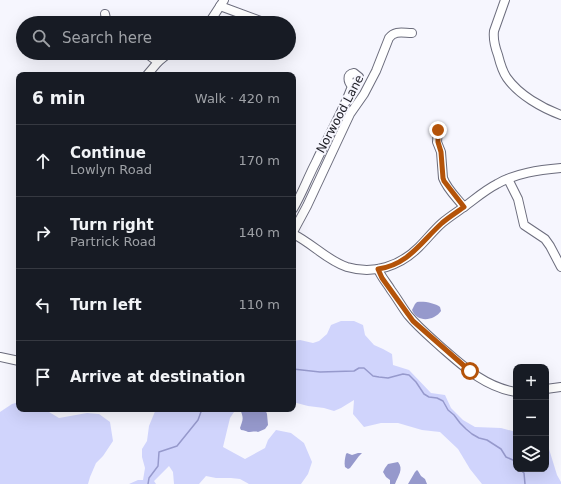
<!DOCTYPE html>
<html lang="en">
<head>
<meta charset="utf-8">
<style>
	body { margin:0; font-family:"DejaVu Sans",sans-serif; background:#242831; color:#f1f3f6 }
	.controls { position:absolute; right:12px; bottom:12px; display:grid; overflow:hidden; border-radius:8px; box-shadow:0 4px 16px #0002 }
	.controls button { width:36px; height:36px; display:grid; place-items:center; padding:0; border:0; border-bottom:1px solid #363941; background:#171b24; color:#f1f3f6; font:20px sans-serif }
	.stop { position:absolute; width:12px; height:12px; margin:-9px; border:3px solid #b45309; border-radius:50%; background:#fff }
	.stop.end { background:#b45309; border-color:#fff; box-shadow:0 1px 4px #0008 }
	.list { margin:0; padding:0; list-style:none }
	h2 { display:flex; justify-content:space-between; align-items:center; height:52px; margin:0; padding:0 16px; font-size:17px }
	h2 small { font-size:13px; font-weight:400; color:#9ea1a6 }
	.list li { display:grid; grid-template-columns:26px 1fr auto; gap:12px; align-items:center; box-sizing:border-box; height:72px; padding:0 16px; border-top:1px solid #363941 }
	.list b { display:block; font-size:15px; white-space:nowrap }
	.list p { margin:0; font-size:13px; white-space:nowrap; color:#9ea1a6 }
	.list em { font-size:13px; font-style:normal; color:#9ea1a6 }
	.icon { flex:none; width:22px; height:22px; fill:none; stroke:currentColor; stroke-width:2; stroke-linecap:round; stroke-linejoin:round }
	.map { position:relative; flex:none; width:561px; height:484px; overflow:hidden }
	.search { position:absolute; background:#171b24; box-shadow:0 4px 16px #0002; left:16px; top:16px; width:280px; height:44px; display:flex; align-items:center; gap:10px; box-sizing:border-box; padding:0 14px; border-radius:22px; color:#9ea1a6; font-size:15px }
	.panel { position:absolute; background:#171b24; box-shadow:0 4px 16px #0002; left:16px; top:72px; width:280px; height:340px; border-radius:8px }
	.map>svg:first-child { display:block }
	.green { fill:#d0d4fc }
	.water { fill:#9699cc }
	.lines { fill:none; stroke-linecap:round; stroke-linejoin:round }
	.stream { stroke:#9699cc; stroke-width:1.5 }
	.minor-casing { stroke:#6c6d7d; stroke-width:10 }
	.minor { stroke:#fff; stroke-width:8 }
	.route { stroke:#b45309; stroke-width:5 }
	.labels { text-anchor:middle; stroke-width:4; stroke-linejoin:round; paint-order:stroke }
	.street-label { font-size:12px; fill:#1c1c23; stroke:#f6f6fe }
</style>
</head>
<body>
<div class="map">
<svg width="561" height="484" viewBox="0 0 561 484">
	<rect width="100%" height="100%" fill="#f6f6fe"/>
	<g class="green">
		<polygon points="341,321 354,321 363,325 365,335 374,345 383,349 392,354 393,365 409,370 431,393 445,395 451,408 463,420 475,427 501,428 516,432 516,469 546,469 546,448 549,449 557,475 561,482 561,484 482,484 470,469 458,449 440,432 422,430 398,423 381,423 364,427 353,414 354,400 341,408 334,411 324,408 308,406 293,402 293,341 300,340 313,343 319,341 327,334 331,325"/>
		<polygon points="19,402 19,409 44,409 59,418 87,413 99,414 110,422 113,441 103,456 96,463 90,477 88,484 0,484 0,412 12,404"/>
		<polygon points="156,409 236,409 230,418 223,447 245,459 265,448 268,440 276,430 291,433 304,443 312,462 308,474 301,484 249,484 240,479 231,478 216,478 206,476 199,484 174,484 173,472 169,466 154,481 156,484 129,484 138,480 143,480 145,468 142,457 142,449 147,441 149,426"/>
	</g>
	<g class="water">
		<path d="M417 302C424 301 435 303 440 307L441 311C434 321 417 323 412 310L415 304Z"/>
		<path d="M240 409H265L267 414 268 425 265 429 258 432C255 431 252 432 248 432 246 431 244 430 241 430L240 428C243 419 244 419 240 409Z"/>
		<path d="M347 453 352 455 358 453H362L359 456 350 468 348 469 345 467C344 463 345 458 346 454Z"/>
		<path d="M398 462C404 469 398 476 395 484H390V480L386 477 383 472 385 468 388 464Z"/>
		<polygon points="417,470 418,471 421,476 425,479 427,484 408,484 415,472"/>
	</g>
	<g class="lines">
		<g class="stream">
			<polyline points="293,369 320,372 354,371 359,368 364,368 373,376 379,377 388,378 403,374 409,375 416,382 424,394 429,397 437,398 443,401 448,410 454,415 460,423 466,429 472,434 479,438 487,440 501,449 506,457 513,460 516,465"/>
			<polyline points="519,469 524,473 525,484"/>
			<polyline points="148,484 149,478 158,466 159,452 177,446 198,420 202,409"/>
		</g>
		<g class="minor-casing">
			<g id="minor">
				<path d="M505 0 494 31C493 39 495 47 498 55 500 63 502 71 507 78 519 95 542 108 561 115"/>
				<polyline points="220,6 266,23"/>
				<polyline points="105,14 107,23"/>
				<polyline points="209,23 224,0"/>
				<polyline points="146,53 158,62"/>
				<polyline points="147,75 158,62 169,53"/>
				<path d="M438 130 437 142 441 152 443 178C447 189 457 198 464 207"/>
				<polyline points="508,179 518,199 524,225 545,239 550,246 561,267"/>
				<path d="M293 209C302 194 308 177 316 162 328 136 343 112 352 86 356 83 358 81 359 77L354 73C346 74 348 82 352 86"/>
				<path d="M293 232 307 206 350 114 364 94 376 71 389 38C395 30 403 33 412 33"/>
				<path d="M293 234C312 243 326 260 347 267 374 275 400 266 419 247 427 239 434 230 442 223 449 217 457 212 464 207 475 199 485 190 497 184 516 173 539 170 561 168"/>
				<path d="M378 269C381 277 387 283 391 290 397 298 402 307 408 315 418 327 430 337 441 347 464 367 485 387 516 392"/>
				<polyline points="0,357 19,361"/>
				<polyline points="546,389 561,387"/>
			</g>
		</g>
		<use href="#minor" class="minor"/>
	</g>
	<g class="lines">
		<path class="route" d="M438 130V142L441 152 443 178 444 181 464 207C457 212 449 217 442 223 421 242 408 265 378 269L382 278 413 321 470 371"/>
	</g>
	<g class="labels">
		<g class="street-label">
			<text transform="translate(340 114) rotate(-62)" y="4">Norwood Lane</text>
		</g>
	</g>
</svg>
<div class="controls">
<button>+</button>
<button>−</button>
<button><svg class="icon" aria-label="layers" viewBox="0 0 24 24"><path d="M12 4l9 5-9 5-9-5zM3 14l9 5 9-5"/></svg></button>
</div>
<div class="stop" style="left:470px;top:371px"></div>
<div class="stop end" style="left:438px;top:130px"></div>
<div class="search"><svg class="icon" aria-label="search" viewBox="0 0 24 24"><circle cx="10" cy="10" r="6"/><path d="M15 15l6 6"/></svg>Search here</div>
<section class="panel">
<h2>6 min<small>Walk · 420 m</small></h2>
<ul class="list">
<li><svg class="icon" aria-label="ahead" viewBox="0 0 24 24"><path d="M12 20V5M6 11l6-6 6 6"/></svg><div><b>Continue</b><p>Lowlyn Road</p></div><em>170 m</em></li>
<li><svg class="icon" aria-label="right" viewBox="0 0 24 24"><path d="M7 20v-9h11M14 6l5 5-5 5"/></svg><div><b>Turn right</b><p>Partrick Road</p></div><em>140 m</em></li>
<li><svg class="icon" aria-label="left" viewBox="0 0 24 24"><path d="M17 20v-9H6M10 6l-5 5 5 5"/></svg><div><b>Turn left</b></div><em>110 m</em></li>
<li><svg class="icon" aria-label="arrive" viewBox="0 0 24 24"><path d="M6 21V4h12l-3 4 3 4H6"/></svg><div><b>Arrive at destination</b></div></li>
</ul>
</section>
</div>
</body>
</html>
